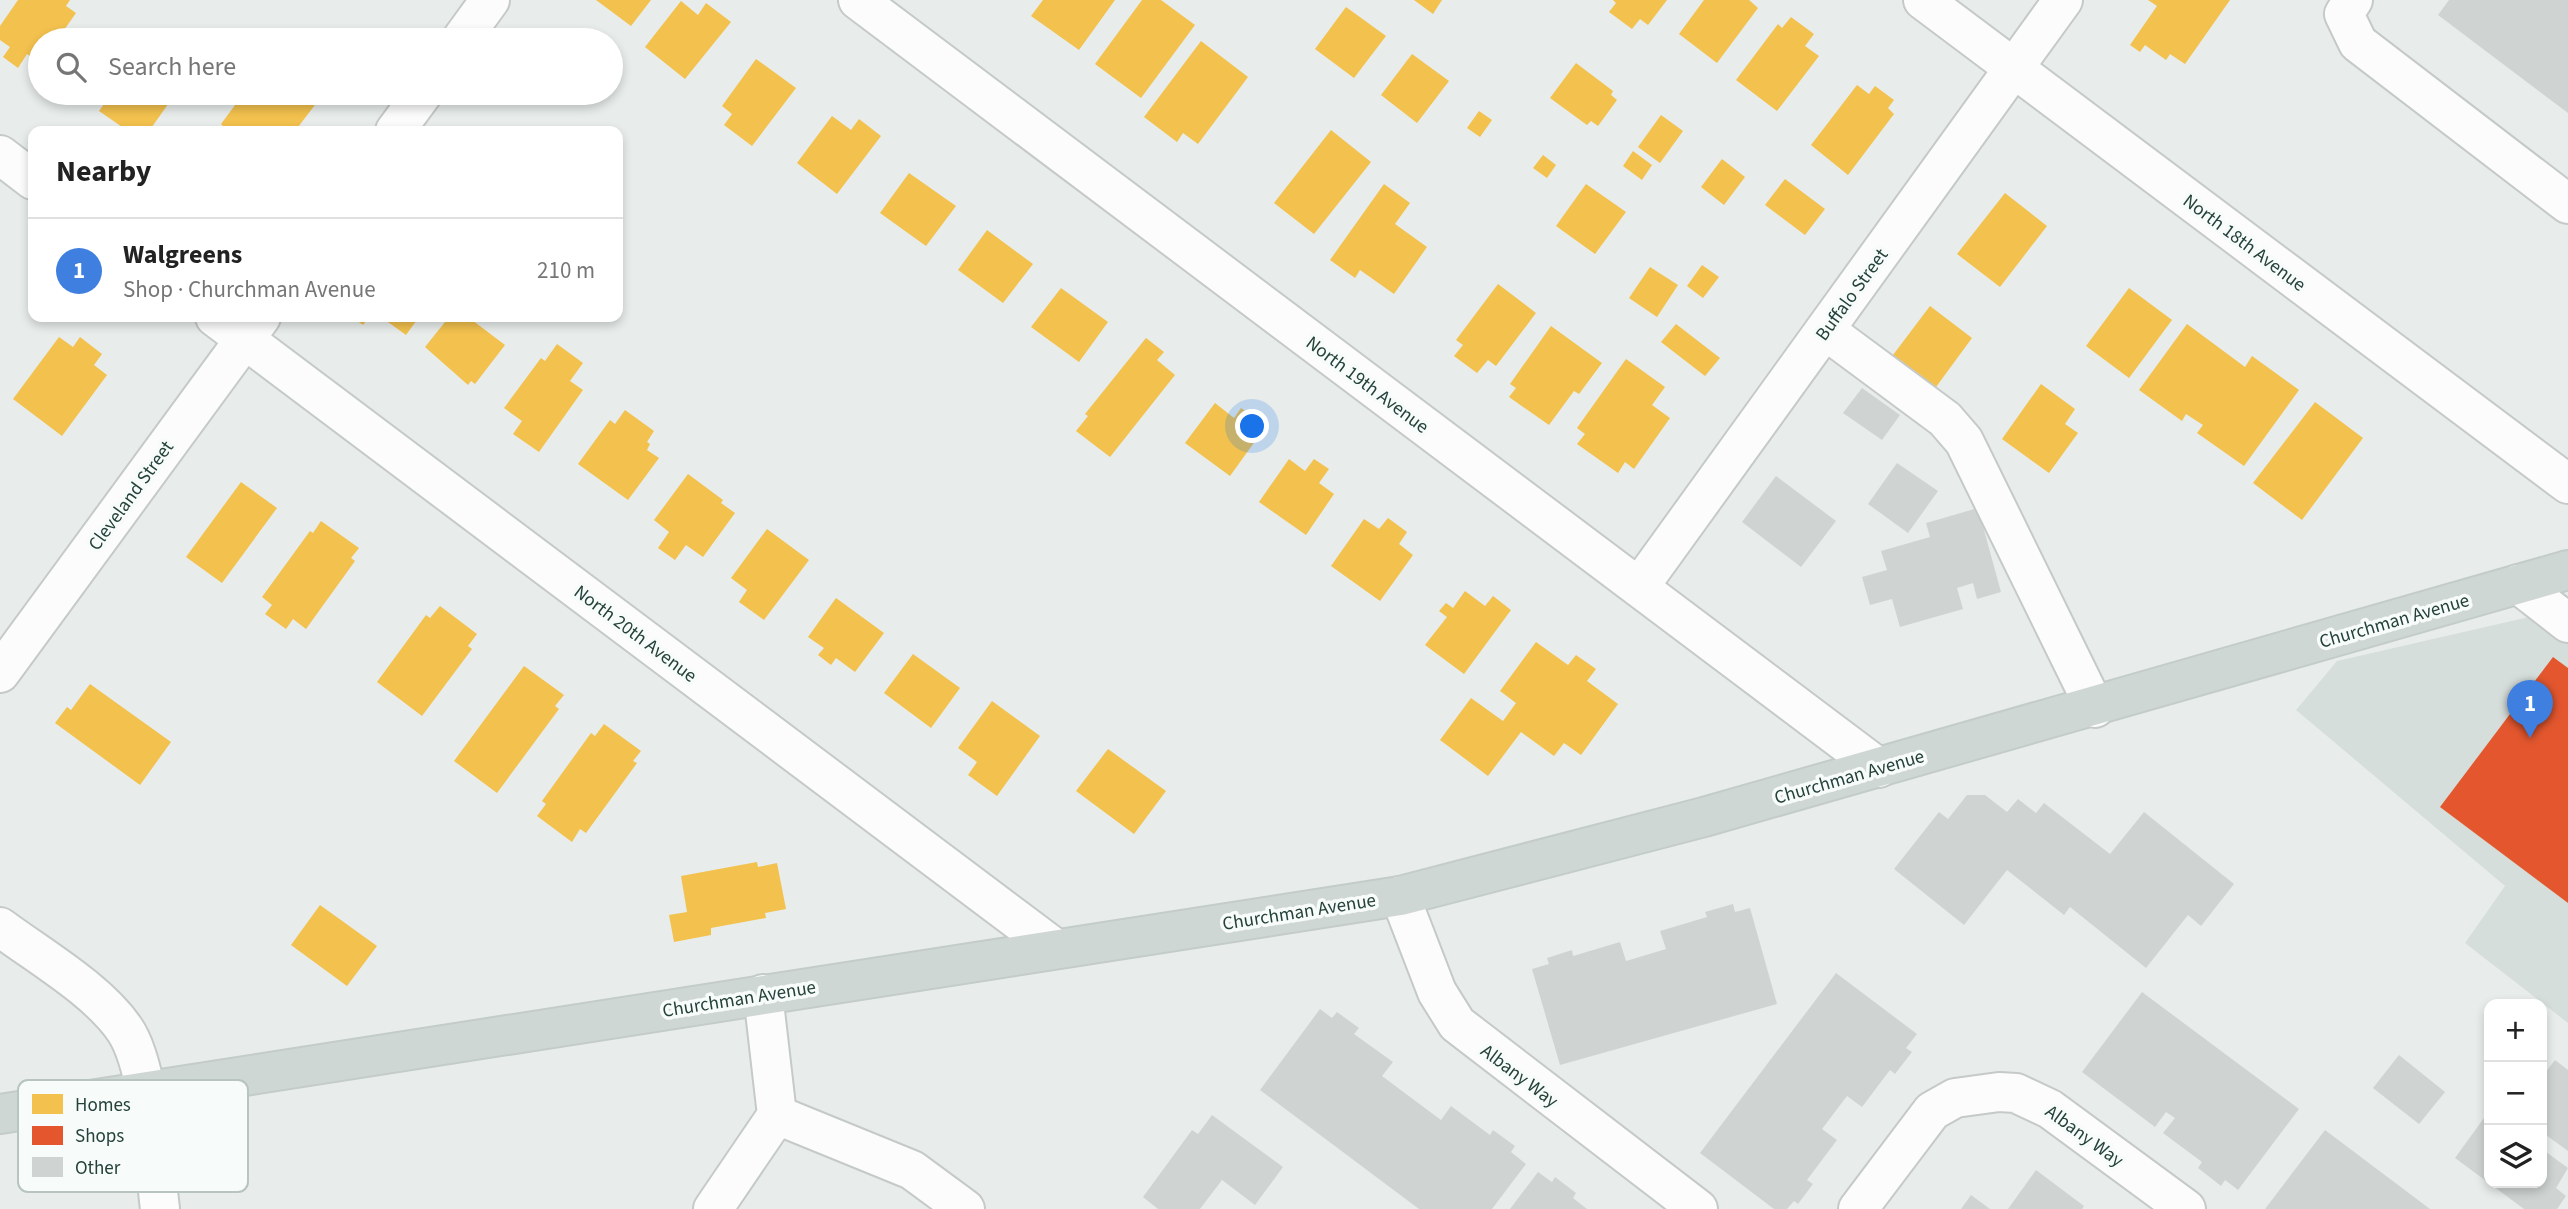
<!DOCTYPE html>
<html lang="en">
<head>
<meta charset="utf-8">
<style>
	body { margin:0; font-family:"Source Sans 3",sans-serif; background:#f6f6f6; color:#222 }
	.controls { position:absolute; right:21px; bottom:21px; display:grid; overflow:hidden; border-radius:14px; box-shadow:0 4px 10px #0003 }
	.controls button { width:63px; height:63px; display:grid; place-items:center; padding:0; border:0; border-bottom:2px solid #e0e0e0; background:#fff; color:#222; font:35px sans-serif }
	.you { position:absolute; left:1253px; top:427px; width:24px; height:24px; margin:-18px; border:5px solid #fff; border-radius:50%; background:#1a73e8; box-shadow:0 0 0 10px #1a73e833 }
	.badge { display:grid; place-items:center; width:46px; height:46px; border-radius:50%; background:#697e78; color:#fff; font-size:23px; font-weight:700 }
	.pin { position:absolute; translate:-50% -58px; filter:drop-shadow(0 2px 4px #0008) }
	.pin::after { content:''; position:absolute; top:37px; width:24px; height:21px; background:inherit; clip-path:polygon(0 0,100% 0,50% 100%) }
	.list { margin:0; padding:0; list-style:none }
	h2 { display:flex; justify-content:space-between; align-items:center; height:91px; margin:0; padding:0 28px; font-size:30px }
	h2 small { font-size:23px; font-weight:400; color:#767676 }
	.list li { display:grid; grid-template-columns:46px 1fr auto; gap:21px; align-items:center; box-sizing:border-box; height:105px; padding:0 28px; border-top:2px solid #e0e0e0 }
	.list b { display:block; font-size:26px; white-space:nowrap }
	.list p { margin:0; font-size:23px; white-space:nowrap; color:#767676 }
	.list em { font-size:23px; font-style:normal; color:#767676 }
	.icon { flex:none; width:38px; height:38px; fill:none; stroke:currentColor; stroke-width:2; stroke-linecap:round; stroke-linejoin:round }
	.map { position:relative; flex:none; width:2568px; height:1209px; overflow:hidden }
	.search { position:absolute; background:#fff; box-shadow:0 4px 10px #0003; left:28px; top:28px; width:595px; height:77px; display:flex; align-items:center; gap:18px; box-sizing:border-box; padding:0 24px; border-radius:38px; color:#767676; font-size:26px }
	.panel { position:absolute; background:#fff; box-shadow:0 4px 10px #0003; left:28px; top:126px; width:595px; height:196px; border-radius:14px }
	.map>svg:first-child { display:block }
	.built { fill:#d6dedb }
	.homes { fill:#f2c14e }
	.shops { fill:#e4572e }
	.building { fill:#cfd4d2 }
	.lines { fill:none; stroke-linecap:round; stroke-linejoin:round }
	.minor-casing { stroke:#c5cac8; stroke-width:42 }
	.major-casing { stroke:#c3ccc9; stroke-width:42 }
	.minor { stroke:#fcfcfc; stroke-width:38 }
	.major { stroke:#cfd7d5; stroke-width:38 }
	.labels { text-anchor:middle; stroke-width:7; stroke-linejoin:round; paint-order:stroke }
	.street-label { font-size:19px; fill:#24423a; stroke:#f7fbf9 }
	.key { fill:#f7fbf9; stroke:#b8c4c0; stroke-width:2 }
	.key-label { font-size:19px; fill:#24423a }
</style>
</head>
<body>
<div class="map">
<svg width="2568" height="1209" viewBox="0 0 2568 1209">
	<rect width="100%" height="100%" fill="#e8edeb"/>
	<polygon class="built" points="2568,608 2568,1023 2465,943 2505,886 2296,710 2337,661"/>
	<g class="homes">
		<polygon points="18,0 70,0 66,6 76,13 57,40 40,40 40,63 27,54 18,68 3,57 10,47 0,40 0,26"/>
		<polygon points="596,0 651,0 631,26"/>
		<polygon points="1043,0 1115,0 1079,50 1031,16"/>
		<polygon points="1142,0 1161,0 1195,25 1141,98 1095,64"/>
		<polygon points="1414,0 1442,0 1433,14"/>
		<polygon points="1613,0 1667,0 1648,25 1640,19 1632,29 1609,12 1616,3"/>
		<polygon points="1704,0 1749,0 1758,8 1717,63 1679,34"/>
		<polygon points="2148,0 2230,0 2185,64 2170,54 2166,60 2145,45 2140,52 2130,45 2157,6"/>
		<polygon points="681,1 698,15 706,3 731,22 685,79 645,47"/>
		<polygon points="1346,7 1386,36 1354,78 1315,49"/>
		<polygon points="1791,17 1814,34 1805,46 1819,56 1777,111 1736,80 1778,24 1782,28"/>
		<polygon points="1201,41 1248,77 1198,144 1183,133 1177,142 1144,117"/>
		<polygon points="1412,54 1449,81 1417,123 1381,95"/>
		<polygon points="756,59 796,88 752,146 724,125 732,114 722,106"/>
		<polygon points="1576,63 1613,91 1611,95 1617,100 1598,126 1591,121 1587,125 1550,98"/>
		<polygon points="1857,85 1869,94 1875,86 1894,100 1888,108 1894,114 1848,175 1811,145"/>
		<polygon points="112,93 176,93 149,131 128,131 99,111"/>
		<polygon points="244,93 324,93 295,131 221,131 224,127 221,124"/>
		<polygon points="1479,111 1492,120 1480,137 1467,128"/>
		<polygon points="1661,115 1683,131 1660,163 1638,147"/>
		<polygon points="832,116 851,130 859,119 881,136 837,194 797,163"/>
		<polygon points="1331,130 1371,162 1314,234 1274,203"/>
		<polygon points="1633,151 1652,165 1642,180 1623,166"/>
		<polygon points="1543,155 1556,165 1547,178 1533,168"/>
		<polygon points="1722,159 1745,177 1724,205 1701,187"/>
		<polygon points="909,173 956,206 926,246 880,213"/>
		<polygon points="1785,179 1825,209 1805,235 1765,205"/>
		<polygon points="1384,184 1410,203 1395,224 1427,247 1394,294 1360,270 1355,278 1330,260"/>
		<polygon points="1586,184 1626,212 1595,254 1556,226"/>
		<polygon points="2005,193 2047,226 2000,287 1957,254"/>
		<polygon points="987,230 1033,264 1003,303 958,270"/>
		<polygon points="1702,265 1719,277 1703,298 1687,286"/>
		<polygon points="1650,267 1678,285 1657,317 1629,298"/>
		<polygon points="1498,284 1536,313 1496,366 1488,360 1477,373 1454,356 1463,345 1456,340"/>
		<polygon points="1061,288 1108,322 1079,362 1031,327"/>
		<polygon points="2129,288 2172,320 2129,378 2086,346"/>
		<polygon points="1930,306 1972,338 1936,387 1893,355"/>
		<polygon points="352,317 369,317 363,325"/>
		<polygon points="381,317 419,317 406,335"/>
		<polygon points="449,317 468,317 505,345 475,384 471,381 468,385 425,347"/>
		<polygon points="1676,324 1720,358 1705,376 1661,342"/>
		<polygon points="2187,324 2245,367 2252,356 2299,390 2244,466 2197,433 2203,425 2186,414 2182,421 2139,390"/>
		<polygon points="1551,326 1602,363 1579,394 1574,391 1549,425 1509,397 1516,388 1510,384"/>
		<polygon points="59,337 73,347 80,337 102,354 94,365 107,375 62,436 13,399"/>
		<polygon points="1146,338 1164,352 1157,360 1175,375 1110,457 1076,431 1088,416 1085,414"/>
		<polygon points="557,344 583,363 570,381 583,390 539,452 513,434 522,421 504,408 541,358 545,361"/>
		<polygon points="1626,359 1665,387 1652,405 1670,418 1634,469 1625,462 1618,473 1577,444 1585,434 1577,428"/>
		<polygon points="2041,384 2075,409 2065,424 2078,433 2049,473 2002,439"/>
		<polygon points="2315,402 2363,438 2302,520 2253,483"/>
		<polygon points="1215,403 1234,418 1241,408 1266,426 1230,476 1185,443"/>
		<polygon points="625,410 654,431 647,442 650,444 647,450 659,458 628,500 578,464 610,420 615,424"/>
		<polygon points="1289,459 1305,471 1314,459 1329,469 1319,483 1334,494 1306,535 1259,502"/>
		<polygon points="688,474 723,500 721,503 735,513 703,557 686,545 675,560 658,548 669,532 654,520"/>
		<polygon points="241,482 277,508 222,583 186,557"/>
		<polygon points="1388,518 1407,532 1399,544 1413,555 1380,601 1331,566 1364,519 1379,529"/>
		<polygon points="321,521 359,548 351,558 355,561 306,629 293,619 286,629 265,614 272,605 262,597 310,531 313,533"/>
		<polygon points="767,529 809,560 764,620 739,602 747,590 731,578"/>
		<polygon points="1465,591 1485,606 1493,596 1511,610 1464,674 1425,645 1447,617 1439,611 1446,603 1453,608"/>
		<polygon points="836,598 884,633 855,672 836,658 831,665 818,655 824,648 808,637"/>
		<polygon points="440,606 477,634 468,646 472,649 422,716 377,682 426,615 430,618"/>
		<polygon points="1536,642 1568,665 1576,655 1596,669 1587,681 1618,704 1581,755 1564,743 1554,756 1521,732 1488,776 1440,740 1471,698 1503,721 1516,703 1500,691"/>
		<polygon points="913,654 960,688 931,728 884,693"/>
		<polygon points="524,666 564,695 555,706 559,709 497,793 454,761"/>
		<polygon points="90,684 171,742 140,785 55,723 67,707 71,710"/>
		<polygon points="992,701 1040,736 997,796 968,775 977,762 958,748"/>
		<polygon points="604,724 641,751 633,761 637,763 586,833 580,829 572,842 537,816 546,804 542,801 591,733 595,736"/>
		<polygon points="1108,749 1166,791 1134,834 1076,791"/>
		<polygon points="757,862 758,867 777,863 786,909 765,913 766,918 711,928 711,935 674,942 669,915 687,912 681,876"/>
		<polygon points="320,905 377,946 347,986 291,945"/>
	</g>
	<polygon class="shops" points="2553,657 2568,668 2568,903 2440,807"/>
	<g class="building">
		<polygon points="2449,0 2568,0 2568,113 2438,15"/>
		<polygon points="1862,388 1900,415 1882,440 1843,413"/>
		<polygon points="1897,463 1938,491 1908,533 1868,504"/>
		<polygon points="1776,476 1836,521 1801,567 1742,522"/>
		<polygon points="1978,508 2001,592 1977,599 1973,583 1957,588 1963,609 1900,627 1892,599 1870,605 1862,577 1887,570 1881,551 1930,537 1926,523"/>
		<polygon points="1967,795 1985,795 2007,812 2018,799 2036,813 2044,803 2110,854 2144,812 2234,884 2201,926 2188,915 2146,968 2070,907 2064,915 2007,870 1964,925 1894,869 1939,812 1948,819"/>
		<polygon points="1733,904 1735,912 1750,908 1777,1004 1560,1065 1532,969 1549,964 1547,958 1572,950 1573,956 1620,942 1626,961 1666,949 1660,931 1707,917 1705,912"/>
		<polygon points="1836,973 1917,1034 1906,1048 1912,1052 1895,1074 1890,1070 1862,1107 1847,1096 1822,1129 1837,1140 1807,1180 1813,1184 1798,1204 1794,1201 1787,1209 1774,1209 1700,1153"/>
		<polygon points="2142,992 2299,1109 2238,1190 2225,1180 2221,1186 2198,1168 2202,1162 2163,1133 2175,1118 2166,1112 2155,1127 2082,1072"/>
		<polygon points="1320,1009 1332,1018 1337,1012 1359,1028 1354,1034 1393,1062 1382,1076 1441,1120 1451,1106 1490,1135 1493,1130 1515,1146 1511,1152 1526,1164 1492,1209 1419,1209 1260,1090"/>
		<polygon points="2399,1055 2445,1092 2419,1124 2373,1088"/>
		<polygon points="2555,1060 2568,1070 2568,1151 2542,1132 2542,1077"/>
		<polygon points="2489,1111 2489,1183 2542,1183 2542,1149 2568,1168 2556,1188 2566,1196 2557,1209 2524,1209 2455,1158"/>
		<polygon points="1212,1115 1283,1167 1255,1205 1222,1180 1200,1209 1158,1209 1143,1197 1192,1130 1198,1134"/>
		<polygon points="2325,1130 2430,1209 2265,1209"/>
		<polygon points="2036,1170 2084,1206 2082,1209 2008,1209"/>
		<polygon points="1538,1172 1552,1182 1555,1177 1576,1193 1573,1198 1587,1209 1510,1209"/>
		<polygon points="1971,1195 1990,1209 1961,1209"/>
	</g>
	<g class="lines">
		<g class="minor-casing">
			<g id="minor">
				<polyline points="858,0 1879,768"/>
				<polyline points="1923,0 2568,484"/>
				<polyline points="2353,0 2344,14 2358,43 2568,204"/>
				<polyline points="461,40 490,0"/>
				<polyline points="395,131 423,93"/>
				<polyline points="0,155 33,180"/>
				<polyline points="215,317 1056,949"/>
				<polyline points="1825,330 1945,419 1964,441 2095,708"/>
				<polyline points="2518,584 2568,623"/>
				<polyline points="1639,587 2063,0"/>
				<polyline points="0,673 261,317"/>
				<polyline points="1400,896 1437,992 1457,1024 1698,1209"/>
				<path d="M0 927C39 956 98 990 125 1030 150 1067 154 1162 160 1209"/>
				<polyline points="777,1115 912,1170 965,1209"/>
				<polyline points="713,1209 777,1115 763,994"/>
				<polyline points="1858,1209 1932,1111 1955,1098 1999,1092 2016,1093 2050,1109 2186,1209"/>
			</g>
		</g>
		<g class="major-casing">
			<polyline id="major" points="0,1114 1400,896 1704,817 2568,570"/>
		</g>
		<use href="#minor" class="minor"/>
		<use href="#major" class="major"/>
	</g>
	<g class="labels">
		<g class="street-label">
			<text transform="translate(2245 242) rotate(37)" y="7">North 18th Avenue</text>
			<text transform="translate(1851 294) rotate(-54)" y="7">Buffalo Street</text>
			<text transform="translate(1368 384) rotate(37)" y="7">North 19th Avenue</text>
			<text transform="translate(130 495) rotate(-54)" y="7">Cleveland Street</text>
			<text transform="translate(2394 620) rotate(-16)" y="7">Churchman Avenue</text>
			<text transform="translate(636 633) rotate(37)" y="7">North 20th Avenue</text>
			<text transform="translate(1849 776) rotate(-16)" y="7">Churchman Avenue</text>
			<text transform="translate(1299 911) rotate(-9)" y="7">Churchman Avenue</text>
			<text transform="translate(739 998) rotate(-9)" y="7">Churchman Avenue</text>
			<text transform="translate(1520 1075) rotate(37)" y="7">Albany Way</text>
			<text transform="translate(2085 1135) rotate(36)" y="7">Albany Way</text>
		</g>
	</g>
	<rect x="18" y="1080" width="230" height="112" rx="10" class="key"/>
	<rect x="32" y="1094" width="31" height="20" fill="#f2c14e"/>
	<rect x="32" y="1126" width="31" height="19" fill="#e4572e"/>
	<rect x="32" y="1157" width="31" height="20" fill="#cfd4d2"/>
	<g class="key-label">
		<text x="75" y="1111">Homes</text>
		<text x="75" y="1142">Shops</text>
		<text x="75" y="1174">Other</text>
	</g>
</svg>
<div class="controls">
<button>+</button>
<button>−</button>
<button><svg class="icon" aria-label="layers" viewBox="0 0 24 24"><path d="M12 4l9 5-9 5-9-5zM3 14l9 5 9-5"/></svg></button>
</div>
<div class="you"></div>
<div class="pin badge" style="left:2530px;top:738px;background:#3f7fe0">1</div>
<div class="search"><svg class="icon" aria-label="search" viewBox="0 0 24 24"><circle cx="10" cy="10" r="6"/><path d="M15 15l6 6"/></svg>Search here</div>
<section class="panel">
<h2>Nearby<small></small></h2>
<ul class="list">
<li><span class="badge" style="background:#3f7fe0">1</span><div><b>Walgreens</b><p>Shop · Churchman Avenue</p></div><em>210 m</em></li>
</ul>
</section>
</div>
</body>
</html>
